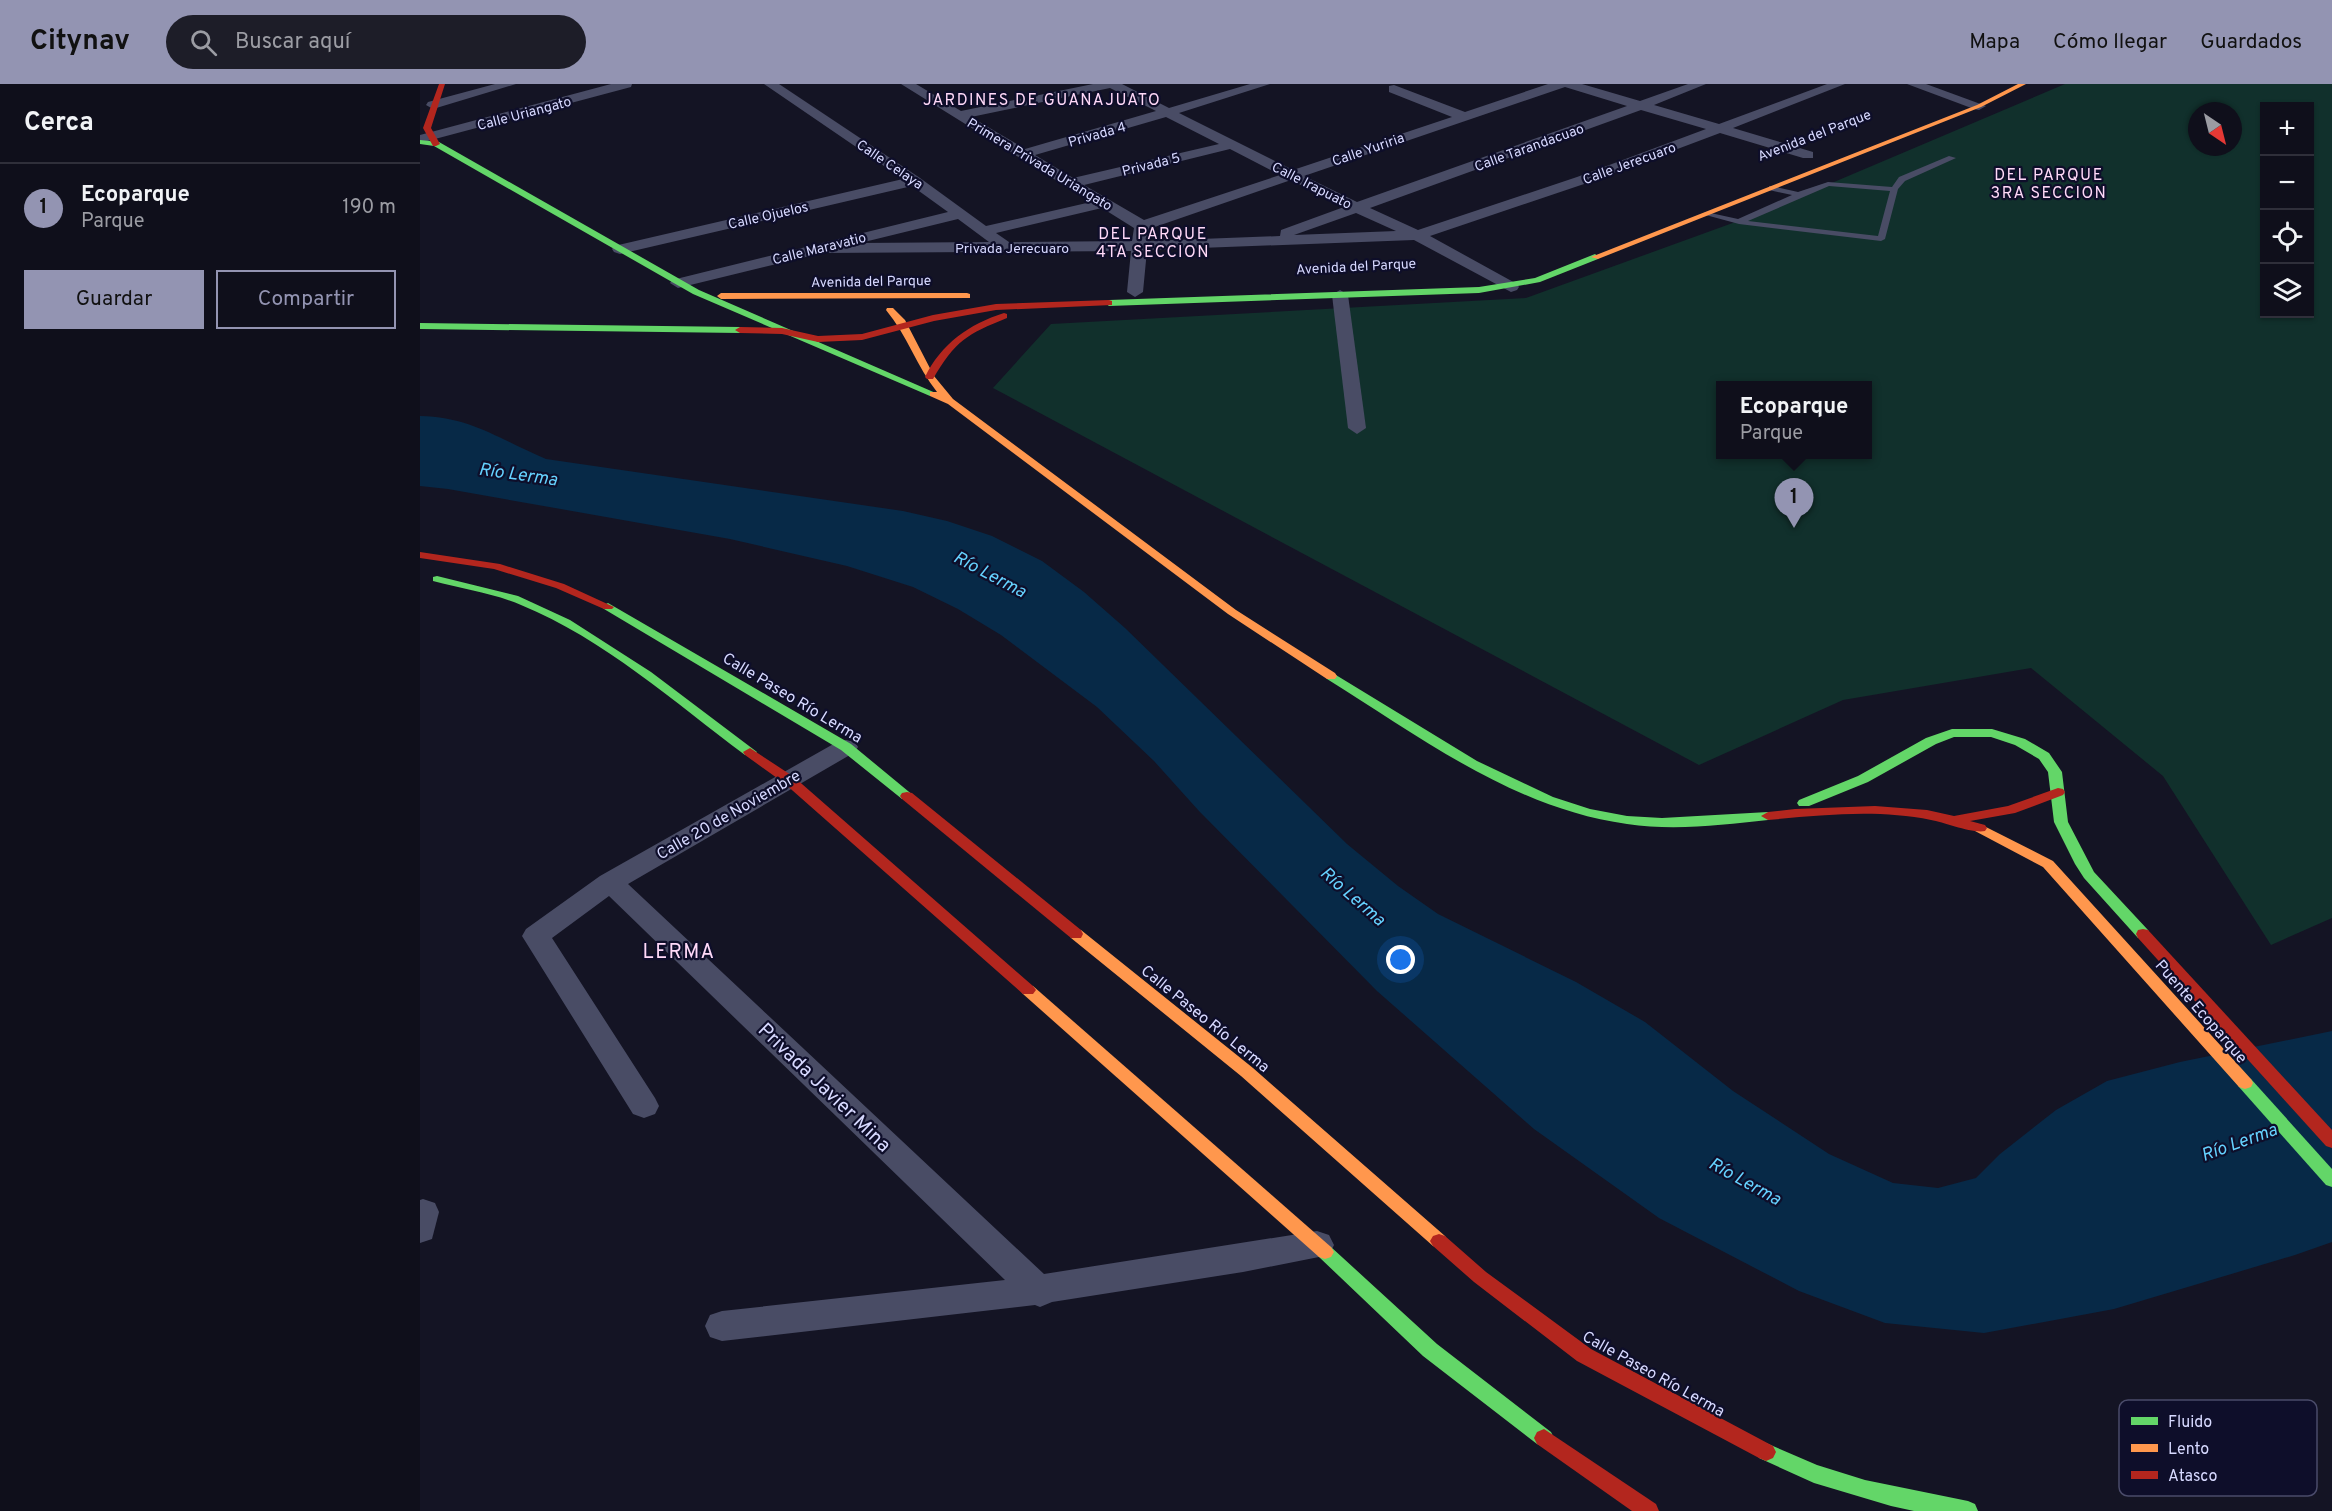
<!DOCTYPE html>
<html lang="es">
<head>
<meta charset="utf-8">
<style>
	body { margin:0; font-family:Overpass,sans-serif; background:#1d1d28; color:#f1f3f6 }
	.controls { position:absolute; right:18px; top:18px; display:grid; overflow:hidden; border-radius:0px; box-shadow:0 2px 4px #0004 }
	.controls button { width:54px; height:54px; display:grid; place-items:center; padding:0; border:0; border-bottom:2px solid #2f2f3a; background:#0f0f1b; color:#f1f3f6; font:30px sans-serif }
	.compass { position:absolute; left:1768px; top:18px; width:54px; height:54px; border-radius:50%; background:#0f0f1b; box-shadow:0 2px 4px #0004; rotate:145deg }
	.you { position:absolute; left:981px; top:876px; width:21px; height:21px; margin:-15px; border:4px solid #fff; border-radius:50%; background:#1a73e8; box-shadow:0 0 0 9px #1a73e833 }
	.badge { display:grid; place-items:center; width:39px; height:39px; border-radius:50%; background:#9394b2; color:#111; font-size:20px; font-weight:700 }
	.pin { position:absolute; translate:-50% -50px; filter:drop-shadow(0 2px 3px #0008) }
	.pin::after { content:''; position:absolute; top:32px; width:21px; height:18px; background:inherit; clip-path:polygon(0 0,100% 0,50% 100%) }
	.popup { position:absolute; left:1296px; top:297px; width:156px; height:78px; box-sizing:border-box; display:grid; place-content:center; border-radius:0px; background:#0f0f1b; filter:drop-shadow(0 2px 4px #0005); font-size:20px; white-space:nowrap; color:#9b9ca3 }
	.popup b { font-size:22px; color:#f1f3f6 }
	.popup::after { content:''; position:absolute; left:50%; top:100%; margin-left:-12px; border:12px solid transparent; border-top-color:#0f0f1b }
	.list { margin:0; padding:0; list-style:none }
	h2 { display:flex; justify-content:space-between; align-items:center; height:78px; margin:0; padding:0 24px; font-size:26px }
	h2 small { font-size:20px; font-weight:400; color:#9b9ca3 }
	.list li { display:grid; grid-template-columns:39px 1fr auto; gap:18px; align-items:center; box-sizing:border-box; height:90px; padding:0 24px; border-top:2px solid #2f2f3a }
	.list b { display:block; font-size:22px; white-space:nowrap }
	.list p { margin:0; font-size:20px; white-space:nowrap; color:#9b9ca3 }
	.list em { font-size:20px; font-style:normal; color:#9b9ca3 }
	.actions { display:flex; gap:12px; padding:18px 24px }
	.actions a { flex:1; padding:14px 0; border:2px solid #9394b2; border-radius:0px; text-align:center; font-size:21px; color:#9394b2 }
	.actions .main { background:#9394b2; color:#111 }
	.icon { flex:none; width:33px; height:33px; fill:none; stroke:currentColor; stroke-width:2; stroke-linecap:round; stroke-linejoin:round }
	.map { position:relative; flex:none; width:1912px; height:1427px; overflow:hidden }
	header { display:flex; align-items:center; gap:36px; box-sizing:border-box; height:84px; padding:0 30px; background:#9394b2; color:#111 }
	header strong { font-size:28px }
	nav { display:flex; gap:33px; margin-inline-start:auto; font-size:21px }
	.search { width:420px; height:54px; background:#1d1d28; display:flex; align-items:center; gap:15px; box-sizing:border-box; padding:0 21px; border-radius:33px; color:#9b9ca3; font-size:22px }
	main { display:flex }
	aside { flex:1; background:#0f0f1b }
	.map>svg:first-child { display:block }
	.green { fill:#11302c; fill-rule:evenodd }
	.water { fill:#072947 }
	.lines { fill:none; stroke-linecap:round; stroke-linejoin:round }
	.lane { fill:#494c65; fill-rule:evenodd }
	.street { fill:#494c65; fill-rule:evenodd }
	.fast { fill:#63d668; fill-rule:evenodd }
	.slow { fill:#ff974d; fill-rule:evenodd }
	.jam { fill:#b3261e; fill-rule:evenodd }
	.labels { text-anchor:middle; stroke-width:4.5; stroke-linejoin:round; paint-order:stroke }
	.far-street-label { font-size:14px; fill:#d7d9ff; stroke:#0e0e2a }
	.far-quarter-label { font-size:16px; letter-spacing:1.5px; fill:#ffd9f8; stroke:#0e0e2a }
	.street-label { font-size:16px; fill:#d7d9ff; stroke:#0e0e2a }
	.water-label { font-size:18px; font-style:italic; fill:#65d2ff; stroke:#0e0e2a }
	.quarter-label { font-size:20px; letter-spacing:1.5px; fill:#ffd9f8; stroke:#0e0e2a }
	.near-street-label { font-size:20px; fill:#d7d9ff; stroke:#0e0e2a }
	.key { fill:#0e0e2a; stroke:#4a4b6a; stroke-width:1.5 }
	.key-label { font-size:16px; fill:#d7d9ff }
</style>
</head>
<body>
<header>
<strong>Citynav</strong>
<div class="search"><svg class="icon" aria-label="search" viewBox="0 0 24 24"><circle cx="10" cy="10" r="6"/><path d="M15 15l6 6"/></svg>Buscar aquí</div>
<nav><a>Mapa</a><a>Cómo llegar</a><a>Guardados</a></nav>
</header>
<main>
<aside>
<h2>Cerca<small></small></h2>
<ul class="list">
<li><span class="badge">1</span><div><b>Ecoparque</b><p>Parque</p></div><em>190 m</em></li>
</ul>
<div class="actions"><a class="main">Guardar</a><a>Compartir</a></div>
</aside>
<div class="map">
<svg width="1912" height="1427" viewBox="0 0 1912 1427">
	<rect width="100%" height="100%" fill="#141424"/>
	<path class="green" d="M1645 0H1912V834L1851 861 1743 692 1611 584 1423 616 1279 681 573 304 631 240 1106 214 1343 128ZM1844 22H1890V230H1844ZM1777 27H1813V63H1777ZM1300 302H1448V370H1300Z"/>
	<path class="water" d="M0 332C52 333 80 356 126 375L483 427 527 437 572 452 622 477 664 508 705 544 927 760 978 802 1018 830 1156 898 1225 938 1313 1007 1409 1070 1473 1099 1518 1104 1556 1094 1580 1070 1636 1026 1687 997 1760 978 1912 947V1158L1875 1171 1694 1225 1564 1249 1465 1239 1379 1207 1239 1134 1114 1045 957 907 779 727 734 677 677 623 581 551 538 525 493 503 427 482 310 455 28 405 0 402Z"/>
	<g class="lines">
		<path class="lane" d="M1529 72 1536 74 1485 97 1478 105 1465 155 1461 157 1319 140 1282 130 1286 128 1318 135 1372 111 1349 106V102H1352L1378 108 1408 98 1472 103 1479 93ZM1409 102 1470 107 1458 152 1328 137Z"/>
		<g class="street">
			<polygon points="75,0 96,0 13,25 6,21 8,18"/>
			<polygon points="191,0 212,0 211,3 0,59 0,51"/>
			<path d="M344 0H359L500 94 566 142 671 118 481 0H496L541 27 673 0H702L749 24 830 0H850L759 29 873 86 1032 33 969 8V2L974 1 1045 28 1128 0H1162L1220 17 1268 0H1286L1234 21 1299 40 1407 0H1425L1313 44 1393 68V74H1383L1300 49 1167 99 1010 152 1097 200 1099 203 1097 206 1091 208 994 156 727 166 723 208 715 213 707 208 711 167 402 169 258 204 250 199 252 196 528 128 492 102 200 170 194 168 192 165 194 162 483 95ZM1145 3 1207 22 937 118 884 92ZM690 4 736 27 605 65 551 33ZM1221 26 1286 45 1157 93 998 146 950 124ZM746 33 799 60 653 94 615 71ZM810 65 860 91 724 136 664 101ZM871 96 924 123 861 146 860 152 728 157 729 145ZM682 124 714 144 712 157 589 158 576 149ZM936 129 976 147 874 151ZM538 135 569 158 440 159Z"/>
			<polygon points="1487,0 1506,0 1566,22 1559,26 1554,25"/>
			<polygon points="920,206 928,211 946,344 937,350 928,344 912,211"/>
			<polygon points="426,656 435,658 438,663 435,668 208,800 624,1190 897,1147 909,1151 914,1161 909,1171 823,1188 632,1218 620,1223 615,1221 302,1257 290,1253 285,1242 290,1231 302,1227 585,1196 189,812 132,854 235,1014 239,1022 235,1030 224,1034 213,1030 102,852 106,845 180,792 417,658"/>
			<polygon points="3,1115 15,1119 19,1128 12,1155 0,1159 0,1116"/>
		</g>
		<g class="fast">
			<polygon points="0,56 19,58 279,206 518,310 510,312 273,210 14,62 0,60"/>
			<polygon points="1175,170 1179,173 1178,175 1120,198 1059,209 689,222 685,219 689,216 1059,203 1115,194"/>
			<polygon points="0,239 320,243 325,246 320,249 0,245"/>
			<path d="M17 492 98 512 150 536 231 588 337 668 335 671H325C254 618 184 555 101 521 73 509 43 505 13 497V493Z"/>
			<polygon points="188,519 431,660 494,712 492,715 482,715 421,666 184,525 182,523 184,521"/>
			<path d="M911 588 1057 677 1133 713 1170 725 1207 732 1242 734 1348 728 1355 732 1348 736C1302 741 1254 747 1207 740 1095 725 1000 653 907 595L905 592 907 589Z"/>
			<polygon points="1532,645 1572,645 1605,655 1629,669 1642,688 1648,738 1674,788 1728,846 1730,850 1728,854 1718,854 1664,794 1655,780 1634,738 1628,688 1619,675 1595,661 1571,653 1534,653 1516,660 1448,698 1389,722 1379,722 1377,719 1379,716 1438,692 1506,654"/>
			<polygon points="1825,993 1831,995 1912,1085 1912,1103 1906,1101 1819,1003 1817,999 1819,995"/>
			<polygon points="905,1161 911,1163 1017,1260 1131,1348 1134,1354 1131,1360 1124,1363 1117,1360 1003,1272 899,1173 896,1168 899,1163"/>
			<polygon points="1346,1359 1397,1381 1445,1396 1548,1417 1555,1420 1558,1427 1494,1427 1471,1422 1394,1399 1339,1374 1336,1368 1339,1362"/>
		</g>
		<g class="slow">
			<polygon points="1598,0 1606,0 1561,23 1178,175 1171,173 1557,21"/>
			<polygon points="547,209 550,210 550,214 301,215 297,212 301,209"/>
			<path d="M467 224H473L485 236 514 292 533 315 816 526 915 589 917 592 915 595H907L808 530 528 320 510 312V308H517C497 283 487 251 466 226Z"/>
			<polygon points="1560,740 1633,777 1831,995 1833,999 1831,1003 1825,1005 1819,1003 1623,783 1555,747 1553,744 1555,741"/>
			<polygon points="656,845 661,846 833,984 1025,1152 1028,1157 1025,1162 1019,1164 1013,1162 821,992 651,854 649,850 651,846"/>
			<polygon points="608,901 613,902 911,1163 914,1168 911,1173 905,1175 899,1173 603,910 600,906 603,902"/>
		</g>
		<g class="jam">
			<polygon points="19,0 25,0 11,44 20,60 16,62 13,62 3,44"/>
			<polygon points="689,216 692,217 692,221 576,226 514,237 442,256 398,258 362,250 320,249 315,246 320,243 362,244 398,252 442,250 513,231 576,220"/>
			<path d="M584 229 587 230V234C547 250 535 257 513 295H507L505 293C521 260 549 240 584 229Z"/>
			<polygon points="0,468 80,480 144,500 194,523 192,525 184,525 136,504 74,485 0,474"/>
			<polygon points="330,664 374,693 613,902 616,906 613,910 603,910 364,699 325,671 323,668"/>
			<path d="M1638 704 1643 705 1645 708 1643 711 1595 729 1550 737 1565 741 1567 744 1565 747C1553 750 1524 738 1511 736 1457 725 1402 731 1348 736L1341 732 1348 728 1375 725 1455 722 1507 726 1534 732 1588 722Z"/>
			<polygon points="487,708 492,709 661,846 663,850 661,854 651,854 482,715 480,712 482,709"/>
			<polygon points="1723,845 1728,846 1912,1046 1912,1064 1906,1062 1718,854 1716,850 1718,846"/>
			<polygon points="1019,1150 1025,1152 1066,1188 1171,1265 1353,1362 1356,1368 1353,1374 1346,1377 1339,1374 1157,1277 1054,1198 1013,1162 1010,1157 1013,1152"/>
			<polygon points="1124,1345 1236,1420 1239,1427 1212,1427 1117,1360 1114,1354 1117,1348"/>
		</g>
	</g>
	<g class="labels">
		<g class="far-street-label">
			<text transform="translate(104 29) rotate(-15)" y="5">Calle Uriangato</text>
			<text transform="translate(677 50) rotate(-16)" y="5">Privada 4</text>
			<text transform="translate(1394 51) rotate(-21)" y="5">Avenida del Parque</text>
			<text transform="translate(1109 63) rotate(-20)" y="5">Calle Tarandacuao</text>
			<text transform="translate(948 65) rotate(-19)" y="5">Calle Yuriria</text>
			<text transform="translate(1209 79) rotate(-20)" y="5">Calle Jerecuaro</text>
			<text transform="translate(470 80) rotate(34)" y="5">Calle Celaya</text>
			<text transform="translate(620 80) rotate(31)" y="5">Primera Privada Uriangato</text>
			<text transform="translate(731 80) rotate(-14)" y="5">Privada 5</text>
			<text transform="translate(892 101) rotate(27)" y="5">Calle Irapuato</text>
			<text transform="translate(348 131) rotate(-13)" y="5">Calle Ojuelos</text>
			<text transform="translate(399 164) rotate(-14)" y="5">Calle Maravatio</text>
			<text x="592" y="169">Privada Jerecuaro</text>
			<text transform="translate(936 182) rotate(-3)" y="5">Avenida del Parque</text>
			<text transform="translate(451 197) rotate(-1)" y="5">Avenida del Parque</text>
		</g>
		<g class="far-quarter-label">
			<text x="622" y="21">JARDINES DE GUANAJUATO</text>
			<text x="1629" y="96">DEL PARQUE<tspan x="1629" dy="18">3RA SECCION</tspan></text>
			<text x="733" y="155">DEL PARQUE<tspan x="733" dy="18">4TA SECCION</tspan></text>
		</g>
		<g class="street-label">
			<text transform="translate(373 613) rotate(31)" y="6">Calle Paseo Río Lerma</text>
			<text transform="translate(308 730) rotate(-30)" y="6">Calle 20 de Noviembre</text>
			<text transform="translate(1782 927) rotate(49)" y="6">Puente Ecoparque</text>
			<text transform="translate(786 934) rotate(39)" y="6">Calle Paseo Río Lerma</text>
			<text transform="translate(1234 1289) rotate(29)" y="6">Calle Paseo Río Lerma</text>
		</g>
		<g class="water-label">
			<text transform="translate(98 390) rotate(8)" y="6">Río Lerma</text>
			<text transform="translate(570 490) rotate(28)" y="6">Río Lerma</text>
			<text transform="translate(933 812) rotate(41)" y="6">Río Lerma</text>
			<text transform="translate(1819 1058) rotate(-20)" y="6">Río Lerma</text>
			<text transform="translate(1325 1097) rotate(29)" y="6">Río Lerma</text>
		</g>
		<g class="quarter-label">
			<text x="259" y="874">LERMA</text>
		</g>
		<g class="near-street-label">
			<text transform="translate(405 1003) rotate(44)" y="7">Privada Javier Mina</text>
		</g>
	</g>
	<rect x="1699" y="1316" width="198" height="96" rx="9" class="key"/>
	<rect x="1711" y="1333" width="27" height="8" fill="#63d668"/>
	<rect x="1711" y="1360" width="27" height="8" fill="#ff974d"/>
	<rect x="1711" y="1387" width="27" height="8" fill="#b3261e"/>
	<g class="key-label">
		<text x="1748" y="1343">Fluido</text>
		<text x="1748" y="1370">Lento</text>
		<text x="1748" y="1397">Atasco</text>
	</g>
</svg>
<div class="controls">
<button>+</button>
<button>−</button>
<button><svg class="icon" aria-label="locate" viewBox="0 0 24 24"><circle cx="12" cy="12" r="6"/><path d="M12 2v4M12 18v4M2 12h4M18 12h4"/></svg></button>
<button><svg class="icon" aria-label="layers" viewBox="0 0 24 24"><path d="M12 4l9 5-9 5-9-5zM3 14l9 5 9-5"/></svg></button>
</div>
<svg class="compass" viewBox="-18 -18 36 36"><path d="M0-13l5 13h-10z" fill="#e53935"/><path d="M0 13l5-13h-10z" fill="#9b9ca3"/></svg>
<div class="you"></div>
<div class="pin badge" style="left:1374px;top:444px">1</div>
<div class="popup"><b>Ecoparque</b>Parque</div>
</div>
</main>
</body>
</html>
